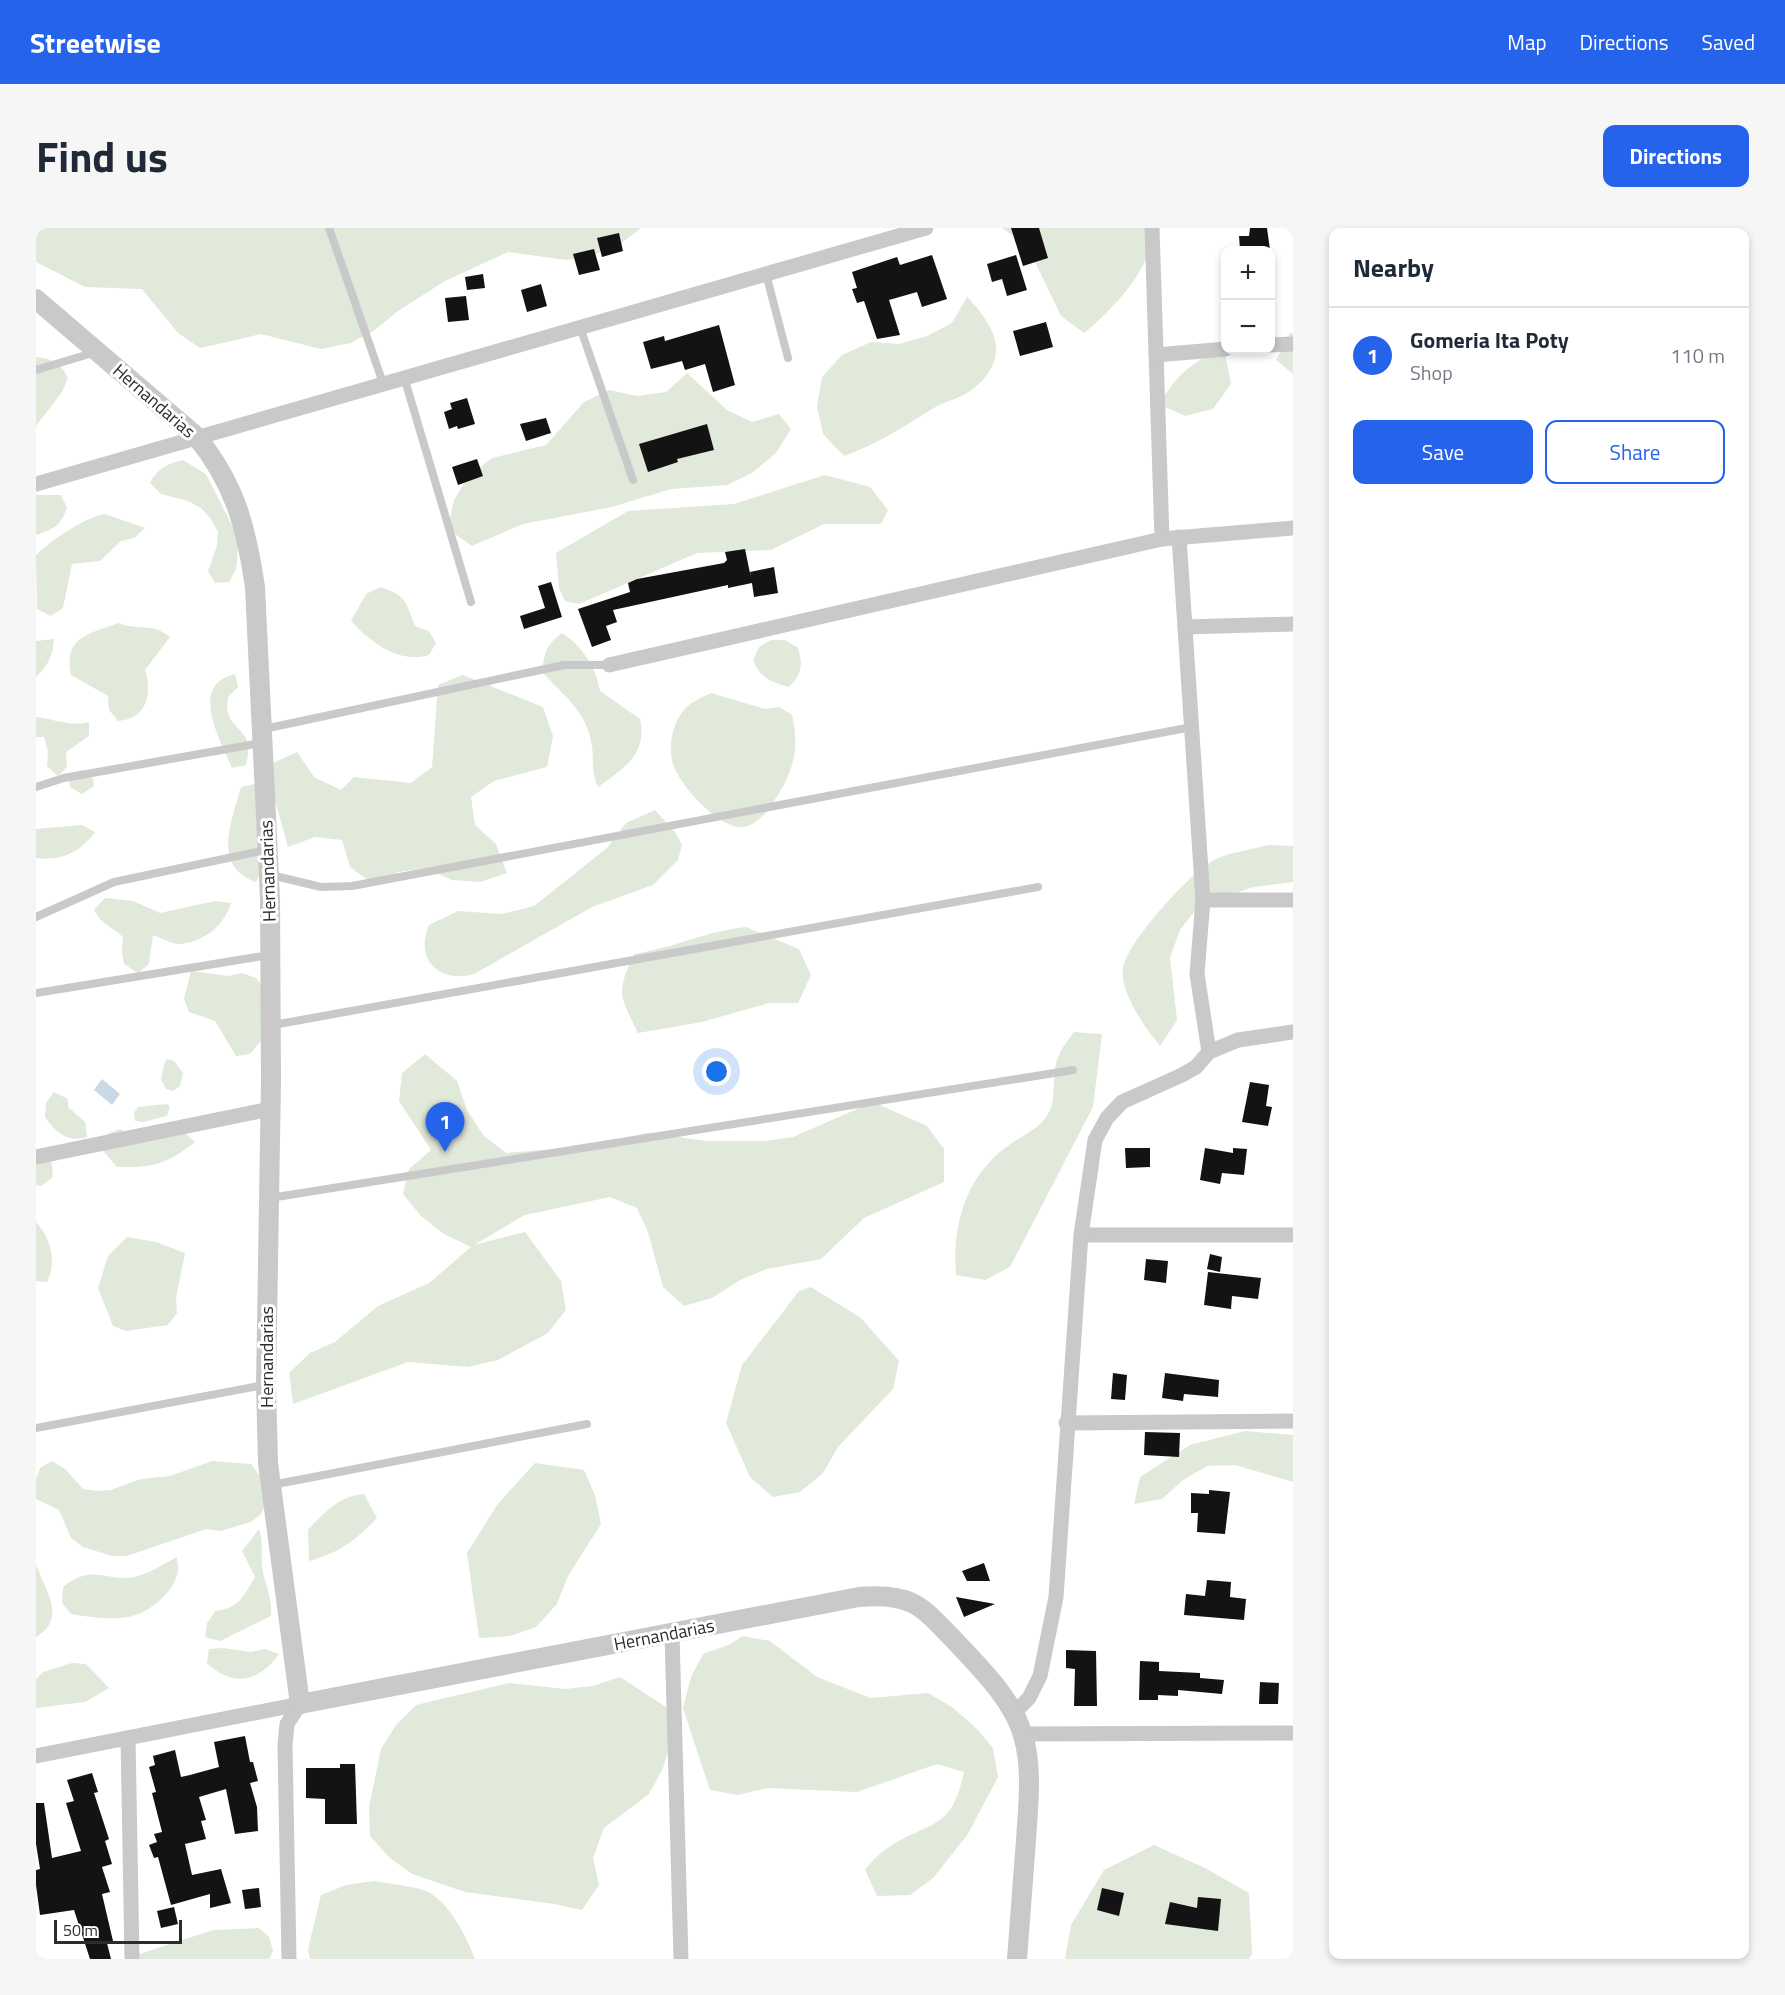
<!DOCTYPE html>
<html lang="en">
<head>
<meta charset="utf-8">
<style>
	body { margin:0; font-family:"Titillium Web",sans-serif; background:#f6f6f7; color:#1f2937 }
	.controls { position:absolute; right:18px; top:18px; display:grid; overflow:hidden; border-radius:12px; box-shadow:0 3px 9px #0003 }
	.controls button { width:54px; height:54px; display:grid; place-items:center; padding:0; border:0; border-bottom:2px solid #e0e1e3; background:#fff; color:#1f2937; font:30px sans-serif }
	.scale { position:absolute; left:18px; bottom:15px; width:128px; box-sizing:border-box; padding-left:6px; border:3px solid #2c2c2c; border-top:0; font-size:16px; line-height:21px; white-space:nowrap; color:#2c2c2c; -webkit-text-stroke:4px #fff; paint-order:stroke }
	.you { position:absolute; left:681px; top:844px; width:21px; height:21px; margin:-15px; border:4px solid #fff; border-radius:50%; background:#1a73e8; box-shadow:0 0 0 9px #1a73e833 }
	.badge { display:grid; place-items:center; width:39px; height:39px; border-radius:50%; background:#2563eb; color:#fff; font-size:20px; font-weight:700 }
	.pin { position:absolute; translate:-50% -50px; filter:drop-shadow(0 2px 3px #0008) }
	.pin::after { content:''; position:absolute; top:32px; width:21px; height:18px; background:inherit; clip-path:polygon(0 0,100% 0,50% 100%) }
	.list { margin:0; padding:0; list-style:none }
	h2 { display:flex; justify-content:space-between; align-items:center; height:78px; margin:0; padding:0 24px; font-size:26px }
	h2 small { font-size:20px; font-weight:400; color:#747a83 }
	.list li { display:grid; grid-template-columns:39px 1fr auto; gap:18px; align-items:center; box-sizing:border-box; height:96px; padding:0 24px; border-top:2px solid #e0e1e3 }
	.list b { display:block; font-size:22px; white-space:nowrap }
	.list p { margin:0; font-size:20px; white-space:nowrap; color:#747a83 }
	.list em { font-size:20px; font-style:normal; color:#747a83 }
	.actions { display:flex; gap:12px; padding:18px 24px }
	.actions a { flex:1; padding:14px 0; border:2px solid #2563eb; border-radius:12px; text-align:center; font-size:21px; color:#2563eb }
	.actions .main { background:#2563eb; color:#fff }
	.map { position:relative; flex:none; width:1257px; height:1731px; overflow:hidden; border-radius:12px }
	header { display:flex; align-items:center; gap:36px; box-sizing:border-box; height:84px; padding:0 30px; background:#2563eb; color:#fff }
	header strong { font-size:28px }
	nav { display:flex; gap:33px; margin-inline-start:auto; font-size:21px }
	.intro { display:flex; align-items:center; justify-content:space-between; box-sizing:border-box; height:144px; padding:0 36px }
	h1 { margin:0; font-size:42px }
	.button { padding:15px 27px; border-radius:12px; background:#2563eb; color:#fff; font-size:21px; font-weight:700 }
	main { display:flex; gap:36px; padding:0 36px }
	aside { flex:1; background:#fff; border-radius:12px; box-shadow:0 3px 9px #0003 }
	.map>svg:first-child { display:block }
	.green { fill:#e1e9da }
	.water { fill:#c8d9e7 }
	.building { fill:#131313 }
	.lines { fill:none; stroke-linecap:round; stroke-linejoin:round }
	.service { stroke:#c9c9c9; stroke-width:8 }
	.minor { stroke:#c9c9c9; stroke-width:15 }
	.tertiary { stroke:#c9c9c9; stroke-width:20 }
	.labels { text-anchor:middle; stroke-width:6; stroke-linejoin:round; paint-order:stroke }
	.street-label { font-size:18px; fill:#2c2c2c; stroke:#fff }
</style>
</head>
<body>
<header>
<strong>Streetwise</strong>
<nav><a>Map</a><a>Directions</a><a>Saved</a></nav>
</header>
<div class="intro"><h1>Find us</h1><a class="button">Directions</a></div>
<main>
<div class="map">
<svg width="1257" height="1731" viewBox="0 0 1257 1731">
	<rect width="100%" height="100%" fill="#fff"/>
	<g class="green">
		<polygon points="0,0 605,0 583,17 557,27 530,32 472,24 409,53 362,83 339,102 315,115 285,121 225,106 164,120 142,105 106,61 49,59 0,34"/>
		<path d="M966 0H1114C1123 35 1073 85 1048 105L1025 88 999 34 982 11Z"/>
		<path d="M931 69C960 99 976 130 937 161 926 170 909 173 896 181 867 199 840 217 808 228L787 206 781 179 786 149 806 127 835 114 863 116 891 108 916 95Z"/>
		<polygon points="1254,105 1257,105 1257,146 1240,132"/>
		<path d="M1188 120 1195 156 1177 181 1149 188 1123 176C1142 146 1155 134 1188 120Z"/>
		<path d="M0 129C17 131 24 134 32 150L26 164 0 198V214Z"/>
		<polygon points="651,145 691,182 716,194 743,186 755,201 740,225 716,245 691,257 635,261 576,279 487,296 436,318 412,301 418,272 433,248 456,230 510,217 548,174 573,162 601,168 630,164"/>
		<path d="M147 232 170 246 203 311 200 341 193 354 179 355 172 343 181 318 182 304 175 291 165 280 152 273 125 266 114 255C122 240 131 236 147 232Z"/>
		<polygon points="789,247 834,259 852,282 845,296 788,296 735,322 661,325 543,376 529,373 523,360 520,325 592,283 698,276"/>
		<path d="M0 267H25L31 280C25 297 17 302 0 307Z"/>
		<path d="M69 286 109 300 98 310 85 313 64 333 36 336 27 380 15 388 1 381 0 327C17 311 46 291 69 286Z"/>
		<path d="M344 359C370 367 370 374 379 398L393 403 400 415 393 427C364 436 335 415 315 393L330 366Z"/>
		<path d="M82 395C102 403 116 394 134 409L109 442C117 467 110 491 82 493L73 482 72 468 35 447C27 409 53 406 82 395Z"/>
		<path d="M526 405C546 418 560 439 564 463L604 491C612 526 587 541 562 559 554 541 559 531 555 513 549 482 528 468 507 445 507 426 510 417 526 405Z"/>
		<path d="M18 411C17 428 12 437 0 449V413Z"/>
		<path d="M735 412H749L762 420C767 437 766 446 753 459 735 454 724 450 717 432L723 419Z"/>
		<path d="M199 446 202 459 192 469C192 473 190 480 192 484 198 507 219 500 210 537L196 540C184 511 152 457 199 446Z"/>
		<polygon points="427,447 507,479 517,508 511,539 458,553 435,569 439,597 460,616 471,645 444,654 416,652 390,640 362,644 337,656 314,639 306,612 279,609 252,619 237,565 235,536 261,524 278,549 305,562 318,549 375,555 396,539 402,457"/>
		<path d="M675 465 729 481 743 479 756 487C763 516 759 540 743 565 735 578 727 592 712 598 688 607 646 560 638 539 631 521 636 492 651 479 657 473 667 469 675 465Z"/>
		<path d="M0 489C18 491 36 499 53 494V508L30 524 31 539 22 548 11 538 12 523 8 509H0Z"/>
		<polygon points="47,542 57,551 58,558 46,566 34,559 33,545"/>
		<path d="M219 556 226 639 220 654C175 639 196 592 205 559Z"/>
		<path d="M619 582 639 604 646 617 642 632 617 657 556 679 438 746C403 756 378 731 393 697L422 683 466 686 498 678 571 620 590 595Z"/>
		<path d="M46 597 59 604C44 625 25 633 0 630V601Z"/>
		<path d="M1232 617 1257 618V654L1217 659 1162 679 1144 702 1134 730 1141 792 1124 818C1109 799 1084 766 1087 740 1091 714 1155 644 1178 632 1193 624 1216 622 1232 617Z"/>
		<path d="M69 670 97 673 124 685 179 673 195 675C188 697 170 713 145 716 137 717 125 710 117 707L113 736 102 745 88 736 86 723 87 709C76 699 65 696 58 682Z"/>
		<path d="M710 699 763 721 775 747 762 775H733L666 794 602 805C583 766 580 766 598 726 637 720 671 703 710 699Z"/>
		<polygon points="155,743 193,748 206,745 220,750 229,761 232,804 214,826 200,828 179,793 153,784 148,771"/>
		<path d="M1038 804 1066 806 1057 879 974 1039 949 1052 920 1047C916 999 929 950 969 920 984 908 1006 901 1014 882 1021 865 1015 843 1023 827 1026 819 1033 811 1038 804Z"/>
		<polygon points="389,826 421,853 431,882 447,907 470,925 557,918 610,905 671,913 729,913 757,909 837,874 891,898 908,921 908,954 828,990 785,1031 731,1041 704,1052 676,1070 648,1078 627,1059 612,1004 601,980 574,969 489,987 438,1017 489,1004 525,1053 530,1082 512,1105 462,1132 432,1139 372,1134 257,1176 253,1145 274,1125 299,1114 342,1078 393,1055 435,1019 408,1006 385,988 367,966 373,941 395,922 363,873 366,845"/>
		<polygon points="131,831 138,833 147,845 144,858 137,863 130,861 125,851 129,833"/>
		<path d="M18 864 32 871V879L49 894 51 909C32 915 19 904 9 889L10 875Z"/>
		<polygon points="131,876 134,878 131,888 107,894 99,893 98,885 102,879"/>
		<path d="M84 901 97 908 148 904 159 914C131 936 117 940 81 939L63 918 71 906Z"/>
		<path d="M0 921C15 929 18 933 16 950L5 958 0 957Z"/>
		<path d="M0 994C15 1010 21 1035 11 1054L0 1053Z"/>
		<polygon points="91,1009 120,1014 149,1025 140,1070 141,1085 132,1097 90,1103 77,1098 62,1060 72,1028"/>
		<polygon points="775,1059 825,1090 863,1133 857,1161 802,1219 787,1245 764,1264 737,1269 714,1249 690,1195 706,1137 763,1063"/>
		<polygon points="1209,1203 1257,1207 1257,1254 1199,1237 1171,1238 1147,1252 1126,1271 1098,1276 1104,1249 1154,1217"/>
		<polygon points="16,1233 29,1241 47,1261 61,1263 75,1262 105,1251 134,1248 176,1233 215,1236 232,1258 232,1273 225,1286 215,1294 184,1303 170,1301 91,1328 76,1328 47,1319 35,1310 23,1282 0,1271 0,1251 4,1240"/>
		<polygon points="499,1235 548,1242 559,1267 565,1296 532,1348 521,1376 500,1399 474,1408 443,1410 431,1325 461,1277"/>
		<path d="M328 1266 341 1290C318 1314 304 1324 273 1333L272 1302C288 1285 303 1268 328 1266Z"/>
		<path d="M223 1301C228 1316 224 1330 227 1345 231 1361 236 1371 235 1388L184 1413 169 1409 171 1395 179 1383C202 1381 208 1368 219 1349L206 1323Z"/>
		<path d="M141 1329C141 1333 143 1339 142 1343 139 1364 112 1386 92 1389 75 1392 52 1389 35 1386L26 1375 27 1359C57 1335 70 1354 98 1349 113 1346 128 1336 141 1329Z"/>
		<path d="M0 1336C9 1363 32 1390 0 1409Z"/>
		<path d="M706 1408 734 1413 781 1449 835 1470 892 1465 916 1479 939 1499 957 1520 962 1549 932 1606 897 1650 874 1667 841 1668 829 1642C835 1635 841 1627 849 1622 891 1592 915 1606 928 1544L901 1536 821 1564 731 1560 702 1567 674 1562 647 1480 655 1449 667 1426 695 1416Z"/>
		<path d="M187 1420 215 1424 229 1421 243 1426C223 1454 197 1460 171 1435L173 1421Z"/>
		<polygon points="36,1435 50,1436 73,1460 49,1474 0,1480 0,1451 7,1444"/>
		<polygon points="584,1449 633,1481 635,1513 627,1540 613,1566 568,1600 557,1630 563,1657 546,1682 518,1676 429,1664 376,1646 354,1630 334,1608 333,1579 345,1521 360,1497 380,1477 473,1455 529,1461 557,1458"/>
		<polygon points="1118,1617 1169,1640 1213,1665 1216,1726 1213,1731 1029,1731 1035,1697 1068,1642"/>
		<path d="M338 1653C352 1656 382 1658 394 1665 416 1679 430 1708 439 1731H274L272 1721 285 1667 310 1657Z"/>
		<polygon points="223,1700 233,1709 237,1723 233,1731 88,1731 177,1702"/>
	</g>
	<polygon class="water" points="66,851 84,866 76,877 58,862"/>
	<g class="building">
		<polygon points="975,0 1003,0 1012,30 987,38"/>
		<polygon points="1214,0 1231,0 1234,22 1204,22 1203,8 1213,8"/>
		<polygon points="583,5 587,23 566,29 561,10"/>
		<polygon points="558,21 564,42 543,47 537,26"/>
		<polygon points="896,27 911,71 886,79 881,64 853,72 864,107 841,111 828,73 821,75 816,61 821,60 816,44 861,29 864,37"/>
		<polygon points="980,27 991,62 971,68 966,51 956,54 951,36"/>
		<polygon points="447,46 449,60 431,62 429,49"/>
		<polygon points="505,56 511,78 491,84 485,62"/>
		<polygon points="430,68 433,92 412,94 409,70"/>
		<polygon points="1010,94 1017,119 984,128 977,103"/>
		<polygon points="683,97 699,157 677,164 669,136 649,142 646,133 615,141 607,114 628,108 629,113"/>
		<polygon points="431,170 439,196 422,201 421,198 413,201 408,184 416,181 414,175"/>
		<polygon points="510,190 515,205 490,213 484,196"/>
		<polygon points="671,196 678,222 641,231 642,234 612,244 603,216"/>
		<polygon points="441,231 447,248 422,257 416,239"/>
		<polygon points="709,321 715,350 714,344 738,339 742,365 718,369 716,355 692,360 692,357 577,382 581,394 570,398 575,412 556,419 542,381 594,364 592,355 601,351 688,335 691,332 689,324"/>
		<polygon points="515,354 526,389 488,401 484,388 509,380 502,358"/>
		<polygon points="1214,854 1233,857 1230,878 1236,879 1232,898 1206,894"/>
		<polygon points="1089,920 1114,920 1114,939 1090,940"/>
		<polygon points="1169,920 1197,925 1197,920 1211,921 1208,947 1186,945 1184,956 1164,952"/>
		<polygon points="1174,1026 1186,1029 1184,1044 1171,1041"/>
		<polygon points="1110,1031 1132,1033 1130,1055 1108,1052"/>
		<polygon points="1172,1044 1225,1050 1222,1071 1196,1068 1195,1081 1168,1077"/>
		<polygon points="1077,1145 1091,1147 1089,1172 1075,1171"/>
		<polygon points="1129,1145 1183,1152 1182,1169 1148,1166 1147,1173 1126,1170"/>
		<polygon points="1109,1204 1144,1205 1143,1229 1108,1227"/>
		<polygon points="1173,1262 1194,1264 1189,1306 1161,1304 1162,1285 1155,1285 1155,1265 1173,1266"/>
		<polygon points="948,1335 954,1353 931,1353 926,1343"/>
		<polygon points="1171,1352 1195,1354 1194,1369 1210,1371 1208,1392 1148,1387 1150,1366 1169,1368"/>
		<polygon points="920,1369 959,1376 928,1389"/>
		<polygon points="1030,1422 1060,1423 1061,1478 1038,1478 1039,1441 1030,1440"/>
		<polygon points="1104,1433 1123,1434 1123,1443 1164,1445 1164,1450 1188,1452 1186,1466 1142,1462 1142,1468 1122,1467 1122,1472 1103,1472"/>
		<polygon points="1224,1454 1243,1455 1242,1476 1223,1476"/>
		<polygon points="209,1508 214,1534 217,1534 222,1553 214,1555 221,1579 222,1603 199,1606 190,1561 163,1569 170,1592 165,1593 170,1611 149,1616 156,1647 185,1641 195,1675 174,1680 174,1666 135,1677 122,1629 118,1630 113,1617 121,1614 118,1606 126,1604 116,1565 120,1564 113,1539 119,1537 117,1528 139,1522 145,1549 154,1547 183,1539 178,1514"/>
		<polygon points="304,1536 319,1536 321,1596 289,1596 289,1571 270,1570 270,1540 304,1540"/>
		<polygon points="56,1545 62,1564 58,1565 73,1611 69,1613 76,1636 66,1639 74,1664 66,1666 77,1713 71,1715 75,1731 54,1731 38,1682 4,1687 0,1657 0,1642 4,1641 0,1616 0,1575 8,1575 16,1630 45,1623 30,1575 38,1573 31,1552"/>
		<polygon points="223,1660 225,1679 209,1681 206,1662"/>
		<polygon points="1066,1660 1088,1665 1083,1688 1061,1682"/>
		<polygon points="1162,1669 1185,1671 1182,1703 1129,1696 1134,1674 1161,1680"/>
		<polygon points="138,1679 142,1696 125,1700 121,1683"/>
	</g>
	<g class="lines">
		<g class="service">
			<polyline points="293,0 347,155"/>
			<polyline points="730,46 752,130"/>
			<polyline points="544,99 597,252"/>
			<polyline points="0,142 60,124"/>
			<polyline points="368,149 435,374"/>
			<polyline points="228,501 528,437 573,437"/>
			<polyline points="0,559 28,550 225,515"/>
			<polyline points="235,647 285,659 316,658 1156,499"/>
			<polyline points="0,689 78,654 230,622"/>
			<polyline points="0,765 233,727"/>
			<polyline points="237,797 1002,659"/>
			<polyline points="234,970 1037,842"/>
			<polyline points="0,1200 228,1157"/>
			<polyline points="236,1257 551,1196"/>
		</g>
		<g class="minor">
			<polyline points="1116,0 1126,311"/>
			<polyline points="1234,117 1257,116"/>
			<polyline points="1120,127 1190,121"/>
			<polyline points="0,256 890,0"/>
			<polyline points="1143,309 1167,672 1161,746 1173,824"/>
			<polyline points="1149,399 1257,396"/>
			<polyline points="573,437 1126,311 1257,300"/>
			<polyline points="1167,672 1257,672"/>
			<polyline points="0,929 234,881"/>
			<polyline points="1045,1007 1257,1007"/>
			<polyline points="1030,1195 1257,1193"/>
			<polyline points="636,1407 645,1731"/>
			<polyline points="977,1486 993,1470 1004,1448 1020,1369 1045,1007 1059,912 1071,890 1086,874 1146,847 1160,839 1173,824 1202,812 1257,804"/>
			<polyline points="986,1506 1257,1505"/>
			<polyline points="92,1510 96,1731"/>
			<polyline points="0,1528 264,1476"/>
			<polyline points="253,1731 249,1517 251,1496 264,1476"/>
		</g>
		<path class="tertiary" d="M0 71 160 208C199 256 210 298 219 359L234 671 235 852 230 1157 232 1235 264 1476 823 1369C877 1364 886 1379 921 1415 946 1442 976 1471 987 1507 997 1541 992 1578 990 1612 987 1652 984 1691 981 1731"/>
	</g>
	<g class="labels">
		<g class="street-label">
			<text transform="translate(118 173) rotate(41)" y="6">Hernandarias</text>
			<text transform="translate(232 643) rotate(-92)" y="6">Hernandarias</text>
			<text transform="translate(231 1129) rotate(-90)" y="6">Hernandarias</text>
			<text transform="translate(628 1407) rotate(-11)" y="6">Hernandarias</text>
		</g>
	</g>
</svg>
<div class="controls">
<button>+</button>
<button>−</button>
</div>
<div class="scale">50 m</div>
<div class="you"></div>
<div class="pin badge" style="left:409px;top:924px">1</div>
</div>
<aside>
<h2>Nearby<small></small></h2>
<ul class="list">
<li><span class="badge">1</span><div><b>Gomeria Ita Poty</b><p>Shop</p></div><em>110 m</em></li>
</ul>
<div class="actions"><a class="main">Save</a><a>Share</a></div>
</aside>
</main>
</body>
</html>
